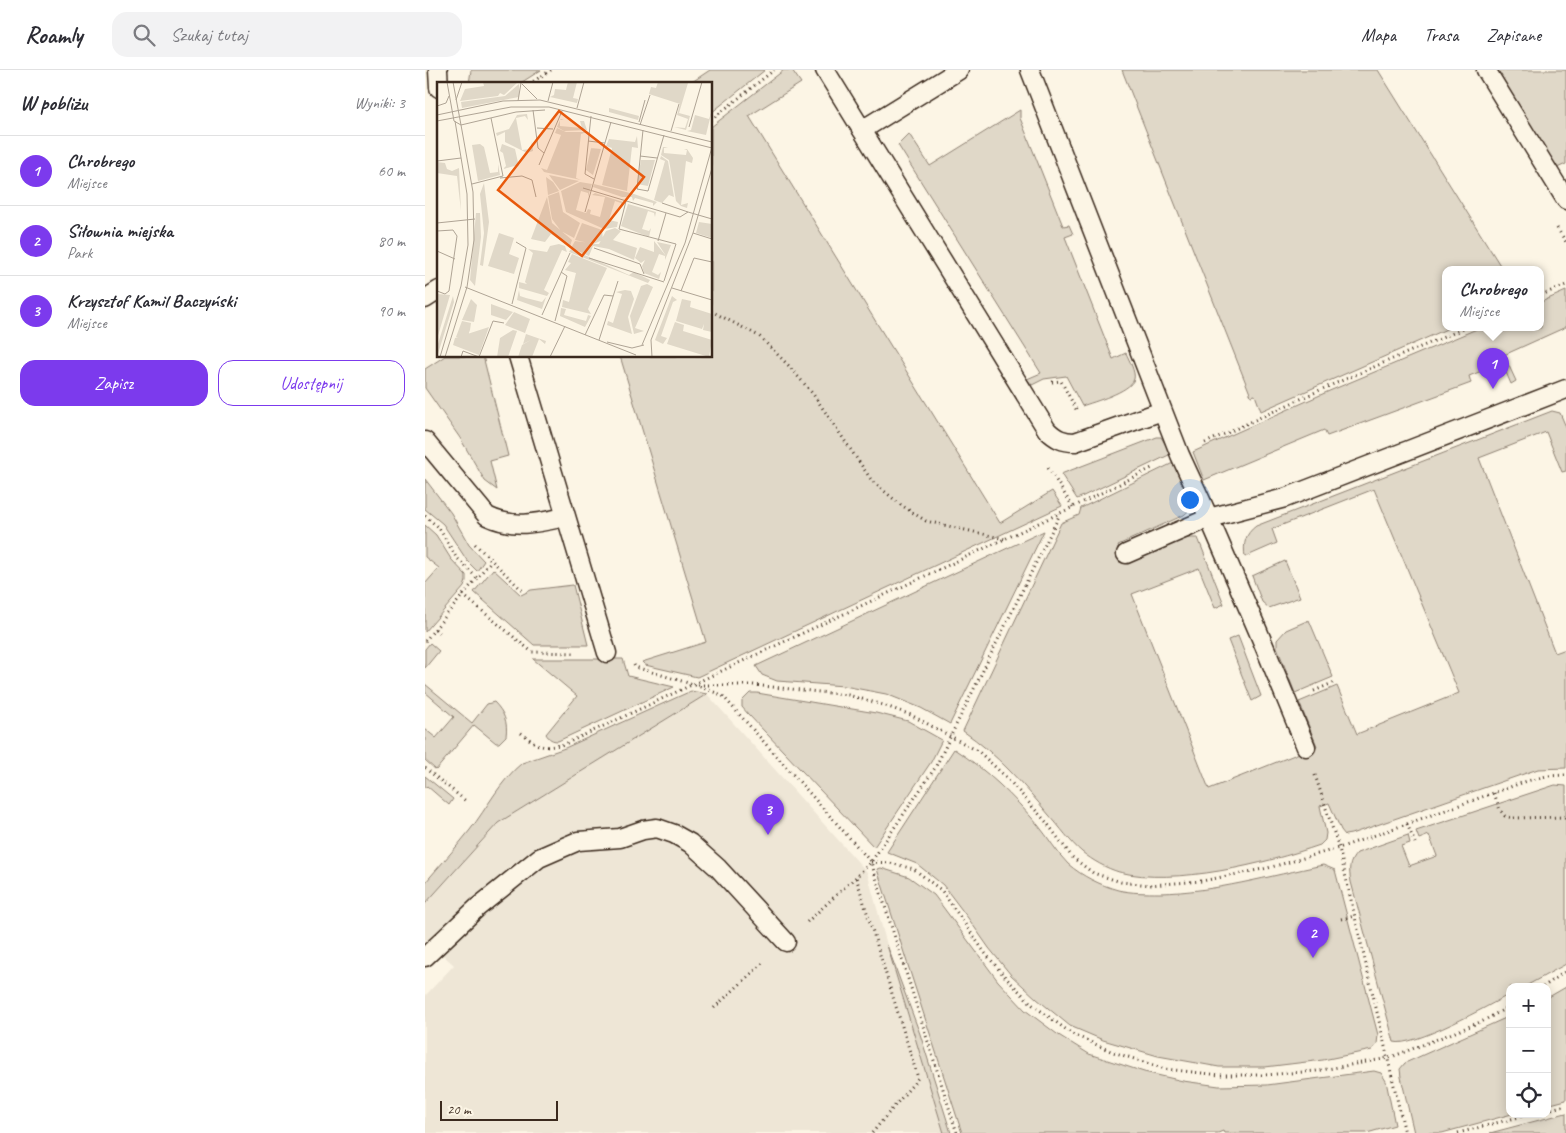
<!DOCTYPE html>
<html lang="pl">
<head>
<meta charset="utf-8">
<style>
	body { margin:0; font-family:Caveat,sans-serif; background:#f2f2f3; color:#2b2b33 }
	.controls { position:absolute; right:15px; bottom:15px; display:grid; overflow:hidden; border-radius:10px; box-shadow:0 2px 12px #0003 }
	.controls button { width:45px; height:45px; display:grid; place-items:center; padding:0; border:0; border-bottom:1px solid #e1e1e2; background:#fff; color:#2b2b33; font:25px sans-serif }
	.scale { position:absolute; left:15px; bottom:12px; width:118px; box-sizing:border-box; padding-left:5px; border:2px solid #3b2a1e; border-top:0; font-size:14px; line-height:18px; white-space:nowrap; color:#3b2a1e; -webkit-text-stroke:4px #fcf5e5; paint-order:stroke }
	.you { position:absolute; left:764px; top:429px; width:18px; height:18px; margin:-12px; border:4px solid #fff; border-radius:50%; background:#1a73e8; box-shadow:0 0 0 8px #1a73e833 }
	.badge { display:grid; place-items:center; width:32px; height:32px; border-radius:50%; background:#7c3aed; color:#fff; font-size:16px; font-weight:700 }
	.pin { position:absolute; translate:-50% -41px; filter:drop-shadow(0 1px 2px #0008) }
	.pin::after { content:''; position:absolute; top:26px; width:18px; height:15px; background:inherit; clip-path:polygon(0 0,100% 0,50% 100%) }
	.popup { position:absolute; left:1017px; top:196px; width:102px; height:65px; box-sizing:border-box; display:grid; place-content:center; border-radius:10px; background:#fff; filter:drop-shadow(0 1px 4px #0005); font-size:16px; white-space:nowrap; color:#7c7c81 }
	.popup b { font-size:19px; color:#2b2b33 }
	.popup::after { content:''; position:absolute; left:50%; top:100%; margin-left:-10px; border:10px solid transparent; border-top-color:#fff }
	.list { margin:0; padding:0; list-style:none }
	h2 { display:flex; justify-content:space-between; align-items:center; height:65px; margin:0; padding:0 20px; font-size:21px }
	h2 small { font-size:16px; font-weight:400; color:#7c7c81 }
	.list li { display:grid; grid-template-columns:32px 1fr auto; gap:15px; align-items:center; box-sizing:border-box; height:70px; padding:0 20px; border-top:1px solid #e1e1e2 }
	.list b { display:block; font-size:19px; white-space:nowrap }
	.list p { margin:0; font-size:16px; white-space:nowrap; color:#7c7c81 }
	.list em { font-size:16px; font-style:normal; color:#7c7c81 }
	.actions { display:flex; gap:10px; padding:15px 20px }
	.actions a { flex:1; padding:11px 0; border:1px solid #7c3aed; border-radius:15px; text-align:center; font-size:18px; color:#7c3aed }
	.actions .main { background:#7c3aed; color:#fff }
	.icon { flex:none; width:28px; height:28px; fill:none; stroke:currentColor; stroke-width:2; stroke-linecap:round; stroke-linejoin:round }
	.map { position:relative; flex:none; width:1141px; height:1063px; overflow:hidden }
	header { display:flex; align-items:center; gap:30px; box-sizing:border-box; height:70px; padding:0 25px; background:#fff; border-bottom:1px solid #e1e1e2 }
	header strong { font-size:24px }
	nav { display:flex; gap:28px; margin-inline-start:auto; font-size:18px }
	.search { width:350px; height:45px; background:#f2f2f3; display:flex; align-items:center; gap:12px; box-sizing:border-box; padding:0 18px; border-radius:15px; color:#7c7c81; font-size:19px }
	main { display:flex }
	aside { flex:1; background:#fff }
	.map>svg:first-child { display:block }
	.built { fill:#eee6d6 }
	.green { fill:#e0d8c8; stroke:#8e8173 }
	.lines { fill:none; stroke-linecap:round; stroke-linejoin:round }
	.lane-casing { stroke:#3b2a1e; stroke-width:21 }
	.path { stroke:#3b2a1e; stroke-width:3; stroke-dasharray:1 4; stroke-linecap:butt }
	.lane { stroke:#fcf5e5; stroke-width:18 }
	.inset-road { fill:none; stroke:#afa495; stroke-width:1 }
	.view { fill:#e8590c; fill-opacity:0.15; stroke:#e8590c; stroke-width:2.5 }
	.inset-edge { fill:none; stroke:#3b2a1e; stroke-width:2.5 }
</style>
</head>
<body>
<header>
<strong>Roamly</strong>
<div class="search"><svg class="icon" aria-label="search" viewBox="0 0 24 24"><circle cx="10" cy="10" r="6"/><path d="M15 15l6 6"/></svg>Szukaj tutaj</div>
<nav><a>Mapa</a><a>Trasa</a><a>Zapisane</a></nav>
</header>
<main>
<aside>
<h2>W pobliżu<small>Wyniki: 3</small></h2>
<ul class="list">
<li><span class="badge">1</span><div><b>Chrobrego</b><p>Miejsce</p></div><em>60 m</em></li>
<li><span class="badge">2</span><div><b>Siłownia miejska</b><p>Park</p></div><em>80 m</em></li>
<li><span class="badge">3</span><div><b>Krzysztof Kamil Baczyński</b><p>Miejsce</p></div><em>90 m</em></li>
</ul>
<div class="actions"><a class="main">Zapisz</a><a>Udostępnij</a></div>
</aside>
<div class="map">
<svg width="1141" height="1063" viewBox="0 0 1141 1063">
	<rect width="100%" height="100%" fill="#fcf5e5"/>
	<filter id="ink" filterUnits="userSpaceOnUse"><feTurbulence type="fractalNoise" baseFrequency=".02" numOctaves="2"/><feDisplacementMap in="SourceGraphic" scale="10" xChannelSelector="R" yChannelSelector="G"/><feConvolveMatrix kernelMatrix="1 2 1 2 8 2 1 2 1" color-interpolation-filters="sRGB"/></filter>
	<g filter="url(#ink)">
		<polygon class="built" points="282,624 442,802 462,875 519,1063 0,1063 0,926 29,895 0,869 0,834 73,753"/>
		<g class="green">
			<polygon points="46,0 116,0 94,14 44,14"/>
			<polygon points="285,0 340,0 286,43 286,14 264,14"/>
			<polygon points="359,0 367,0 376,13 324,46 575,453 627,421 637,436 272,607 220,595 217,592 281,572 195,286 286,286 286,57"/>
			<polygon points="697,0 953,0 1078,200 1020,200 1020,258 1024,258 836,341 830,325 826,326"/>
			<polygon points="1072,0 1141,0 1141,94 1132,98"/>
			<path d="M595 40V48L638 156 644 155 648 164 640 167 688 289 701 283C704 290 711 302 709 309 705 322 668 332 657 336L641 306 619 309 607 315 602 309 616 303 473 75 484 64 505 96Z"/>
			<polygon points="1141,221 1141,257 1079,285 1091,311 1086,314 1077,293 1044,306 1046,313 902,366 899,360 779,410 768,382 902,322 1054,258 1116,258 1116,232"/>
			<polygon points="20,286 58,286 83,386 65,391 72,420 60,411 35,368 0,318 0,299"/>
			<path d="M1127 341 1135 343 1141 357V401L1137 402 1121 362 1054 388 1130 583 1141 579V698L1113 699 926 764 920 765 916 760 904 733 895 736 901 763 900 770 895 775C840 794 750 816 694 802 681 798 668 791 657 782 645 772 635 757 624 745 598 714 572 684 538 661L636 453 654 445 656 438 750 392 767 429 769 436 759 445 693 475 700 492 759 468H773L799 534 790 538 774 498 707 524 784 719 892 676 874 632 912 616 932 664 1034 623 949 419 847 459 852 473 820 487C818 474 820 464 831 456Z"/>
			<polygon points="732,367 736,367 746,384 652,429 636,404"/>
			<polygon points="0,409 26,443 44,475 59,491 52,501 43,492 18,454 0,439"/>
			<polygon points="0,455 11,465 26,489 41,505 41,511 39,517 0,562 0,514 14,498 0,487"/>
			<polygon points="619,461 525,654 496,638 461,624 419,616 352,611 337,605 331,596"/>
			<polygon points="860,491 875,527 844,538 837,532 827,506"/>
			<polygon points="68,499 96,525 106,520 148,515 163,575 109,575 49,522"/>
			<polygon points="884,550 908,607 870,623 852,577 852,570 861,560"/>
			<polygon points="813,566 836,626 827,631 803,570"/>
			<polygon points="5,573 14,581 0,598 0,579"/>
			<path d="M108 589H198L203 606 249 617 133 671C127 671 124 669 121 664L152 626Z"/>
			<path d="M0 614 47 653 62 634 69 632C79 642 83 652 81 666L74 673H71L49 655 11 700 0 690V659L11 668 29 647 0 622Z"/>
			<path d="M266 621 282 624 73 753 0 834V813C15 795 31 778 45 760 62 738 75 711 97 693L140 678Z"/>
			<polygon points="325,623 332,623 451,643 483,651 517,670 506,692 449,777 323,644 317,637 317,631"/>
			<path d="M529 679C562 700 588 726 613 755 623 767 632 783 643 794 657 806 675 815 693 820 706 823 721 823 735 823 790 822 844 806 898 795L910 800 953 965 952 974 947 980 898 990 840 997H794L733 986 678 970 645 956 612 929 586 905 564 878 543 848 518 815 492 794 462 782Z"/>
			<polygon points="0,706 28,729 24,735 2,716 0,718"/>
			<path d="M1130 715 1141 716V894L1099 917H1085V924C1065 935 987 978 969 972L926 812C924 800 923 793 932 783L983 765 985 773 976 776 984 796 1012 786 1004 765 994 769 991 761Z"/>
			<polygon points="456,798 484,807 509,825 573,911 600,940 632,964 664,984 719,1002 758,1011 794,1016 842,1015 949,1001 956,1003 961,1011 970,1055 942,1063 799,1063 798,1061 793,1063 537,1063 452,799"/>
			<polygon points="462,875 495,964 526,1063 519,1063"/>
			<polygon points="1141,917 1141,1030 1122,1035 1122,928"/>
			<polygon points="1085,946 1085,1044 1087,1044 1017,1063 989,1063 976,1007 975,999 980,993"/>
			<polygon points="1141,1043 1141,1063 1065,1063"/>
		</g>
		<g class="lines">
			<g class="lane-casing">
				<g id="lane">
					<polyline points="13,0 14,18"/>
					<path d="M400 0 622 360C631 369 638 372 650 372L737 341"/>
					<polyline points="605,0 755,385 784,448 833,561 881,677"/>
					<polyline points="1061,0 1141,130"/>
					<polyline points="437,60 534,0"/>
					<polyline points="0,229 14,220"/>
					<polyline points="93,286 182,583"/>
					<path d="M0 371 62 446C89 459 113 453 140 447"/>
					<polyline points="701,484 784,448 860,428 1141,319"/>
					<polyline points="0,887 53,837 114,788 153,771 195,768 218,760 232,758 249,764 265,773 293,798 361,872"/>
				</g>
			</g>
			<g class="path">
				<polyline points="104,14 126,0"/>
				<polyline points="286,50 349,0"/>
				<polyline points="1132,158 1141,172"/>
				<polyline points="1116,225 1141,215"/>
				<polyline points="286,241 334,266 363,295 388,324 447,411 476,435 501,451 580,469"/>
				<polyline points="627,312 636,311 652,341"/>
				<polyline points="780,373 895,320 1040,258"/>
				<polyline points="623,398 648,437"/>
				<polyline points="0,446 14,458 31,487 52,508"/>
				<polyline points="50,474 98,521"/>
				<polyline points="38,525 107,582 152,583"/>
				<polyline points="10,559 14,563"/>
				<polyline points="0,571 66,491"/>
				<polyline points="209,595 210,597 270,615 297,625 446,792 532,1063"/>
				<polyline points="273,615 328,615 423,625 455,634 486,645 553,681 582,708 622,753 647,787 668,803 696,812 725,815 777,811 843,798 914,778 1102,711 1122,706 1141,705"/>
				<polyline points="889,621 910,612"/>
				<path d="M96 663C116 678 116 679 140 674L648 437 729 397"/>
				<polyline points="0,698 42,732"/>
				<polyline points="890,705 914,778 980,1063"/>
				<polyline points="1069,723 1075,740 1080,746 1088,748 1141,747"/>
				<polyline points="982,754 990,773"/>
				<polyline points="446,792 465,793 489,799 517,821 560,883 582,909 608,935 647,964 688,982 740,999 795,1005 839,1005 891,1001 964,988 1058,951 1085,936"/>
				<polyline points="916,849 930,846"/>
				<polyline points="382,852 431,807"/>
				<polyline points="1118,917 1141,901"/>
				<polyline points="289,938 339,892"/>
				<polyline points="1122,1040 1141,1035"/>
				<polyline points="447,1063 493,1008 431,807 446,792 510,698 635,444"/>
				<polyline points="1033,1063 1105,1044"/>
			</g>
			<use href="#lane" class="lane"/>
		</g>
	</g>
	<g transform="translate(12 12)">
		<rect width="275" height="275" fill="#fcf5e5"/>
		<path d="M46 0H81L67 13 63 11 61 14 23 19 28 7 47 4ZM131 0H140L136 16 141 17 140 21 113 15 117 13 118 7 129 8ZM221 0 251 1 242 31 253 34 249 48 237 45 248 46 251 37 240 33 243 22 212 12 214 5 219 6ZM82 2V15L25 26 24 20 68 14ZM172 26 202 34 201 38 172 30ZM275 28 269 53 250 49 254 48 258 33 272 37ZM90 32 91 38 88 34 79 36 85 68 94 67 95 59 96 69 90 71 68 60V50L60 54 59 51 72 47 80 33ZM124 37 127 38H123V44L145 46 143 39H147L150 48 127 49 120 45 123 38ZM120 46 129 50H150L144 52 139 96 144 98 107 90 104 86 110 88 124 53 118 51ZM200 54 201 66 195 65 190 109 165 103 175 66 169 64 172 57 198 60ZM43 62 47 65 53 91 61 90V82L63 93 41 99 35 63ZM65 62 78 67 82 85 81 83 66 87 69 84 66 71 63 69ZM155 62 154 66 164 67 156 93 149 88ZM226 65H231L227 66V71L249 73 250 68 247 67H250L256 76 255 81 249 79 244 123 251 121 250 126 244 124 239 119 232 78 224 73ZM224 74 231 79 237 115 232 113 225 121 217 118 228 79 223 77ZM204 78H218L211 104 200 102ZM0 80 8 81 10 87 15 89 22 86 24 129 20 94 0 91ZM112 93 142 99 123 108ZM109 95 116 100 122 109 111 113ZM143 100 155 102 151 115V111L144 109 139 128 149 131 151 127 154 128 153 132 163 135 168 115 155 113 158 111 186 120 184 125V121L178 119 172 138 181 140 180 145 167 147 129 130 124 109ZM47 101 52 140 46 184 43 183 47 151 43 112ZM157 102 197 112 220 120 216 124V121L198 116 196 119 195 115H185L156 105ZM122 110 126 130 143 141 137 156 124 149 115 137 111 114ZM110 115 115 141 135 158 133 164 114 152 108 160 94 157ZM191 122 219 130 218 135 217 131 211 129 205 147 212 149 214 146 212 155 184 144ZM39 131H43L44 155 38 204 33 198ZM262 140 275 142V156L259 151ZM145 141 165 148 166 158 156 162 138 158ZM178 146 184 149 176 158 200 166 197 178 172 167 156 164 152 174 134 166 138 159 162 162 169 149ZM62 151 77 156 72 172 82 176 77 192 51 184ZM217 159 229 174 220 160 234 163 228 178V174L222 172 215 190 221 193 224 190 222 197 207 191 205 184 208 178 204 181 198 176 203 165 217 170ZM122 162 128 164 130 170 125 168 107 208 112 211 110 214 82 206V200L90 202 88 200 96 171 91 167 110 170 113 164ZM134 167 192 193 197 190 213 198 211 201 132 170ZM135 172 170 186 151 227 154 232 125 225 126 218 132 220 139 191 128 188 134 181 131 180ZM210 202 216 205 198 246 207 249 197 252 193 234 204 204ZM82 208 83 214 89 216 105 220 109 215 105 227 80 218ZM188 208 194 209 197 217 191 235 195 252 170 243 171 239 176 241 185 212 179 210ZM0 212 13 213 0 257ZM16 214 17 220 0 275V265ZM235 214 240 218 236 220 224 254 230 256 226 262 218 258ZM34 217 40 223 37 240 25 238ZM245 217 254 219 253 225 275 232V250L266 248 267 242 265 247 239 239ZM54 222 73 229 76 230 69 238 54 233ZM124 226 129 227 127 233 149 239 151 233 154 234 148 245 123 234ZM77 230 93 237 88 251 68 243ZM25 239 34 241 33 248 31 253 19 255ZM238 240 247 243 246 249 275 258 272 275 230 262ZM52 245 42 273 16 263 18 256ZM76 248 80 249 71 275H60L63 256ZM89 252 109 259 108 262 102 257 95 275H81L85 263 94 258 86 262Z" fill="#e0d8c8"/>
		<path class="inset-road" d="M10 0 17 39 24 43 79 30 108 28M16 0 24 43M85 2 100 17M19 18 25 0M81 19 84 1M111 19 116 0M0 24 9 21 12 14M140 26 147 0M96 28 101 66 107 71M0 33 66 19 103 18 275 60M154 34 148 92 157 97M0 39 74 25H112L275 66M202 40 208 18M203 43 213 13M252 45 265 0M100 46 116 47M206 48 200 107 211 109 227 53M234 49 242 22M151 59 168 61M203 74 220 76M0 79 24 76M102 83 125 29M63 96 85 94 95 98 99 115M35 102 66 94 54 36M146 106 243 135 251 130 275 137M189 119 182 147 239 162 227 199M225 121 251 130M148 130 174 40M0 141 38 137M0 149 16 148 20 154 12 209 8 212 0 209M256 151 275 157M221 159 229 131M157 166 203 182 207 192M0 169 18 177M152 176 227 200M28 205 199 273M235 206 275 218M244 209 257 176 275 180M75 222 89 166 79 160M105 233 133 171M118 239 130 194 124 190M148 253 167 213 176 214M162 258 181 199M170 260 195 266 207 263M205 263 248 161 275 65M3 275 24 204 31 163 30 112 18 39M8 275 30 205 37 158 36 110 24 43M24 275 26 269 42 275 56 239 67 241M113 275 128 244M215 275 214 258 256 151 275 86"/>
		<path class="view" d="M122 29 207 95 145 174 61 108Z"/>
		<rect width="275" height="275" class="inset-edge"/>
	</g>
</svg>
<div class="controls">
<button>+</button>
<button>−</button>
<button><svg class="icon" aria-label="locate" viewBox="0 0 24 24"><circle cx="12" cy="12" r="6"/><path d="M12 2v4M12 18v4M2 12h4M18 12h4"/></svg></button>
</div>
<div class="scale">20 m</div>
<div class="you"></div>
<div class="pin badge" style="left:1068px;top:319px">1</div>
<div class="popup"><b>Chrobrego</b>Miejsce</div>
<div class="pin badge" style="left:888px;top:888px">2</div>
<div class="pin badge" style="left:343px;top:765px">3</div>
</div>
</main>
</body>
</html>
